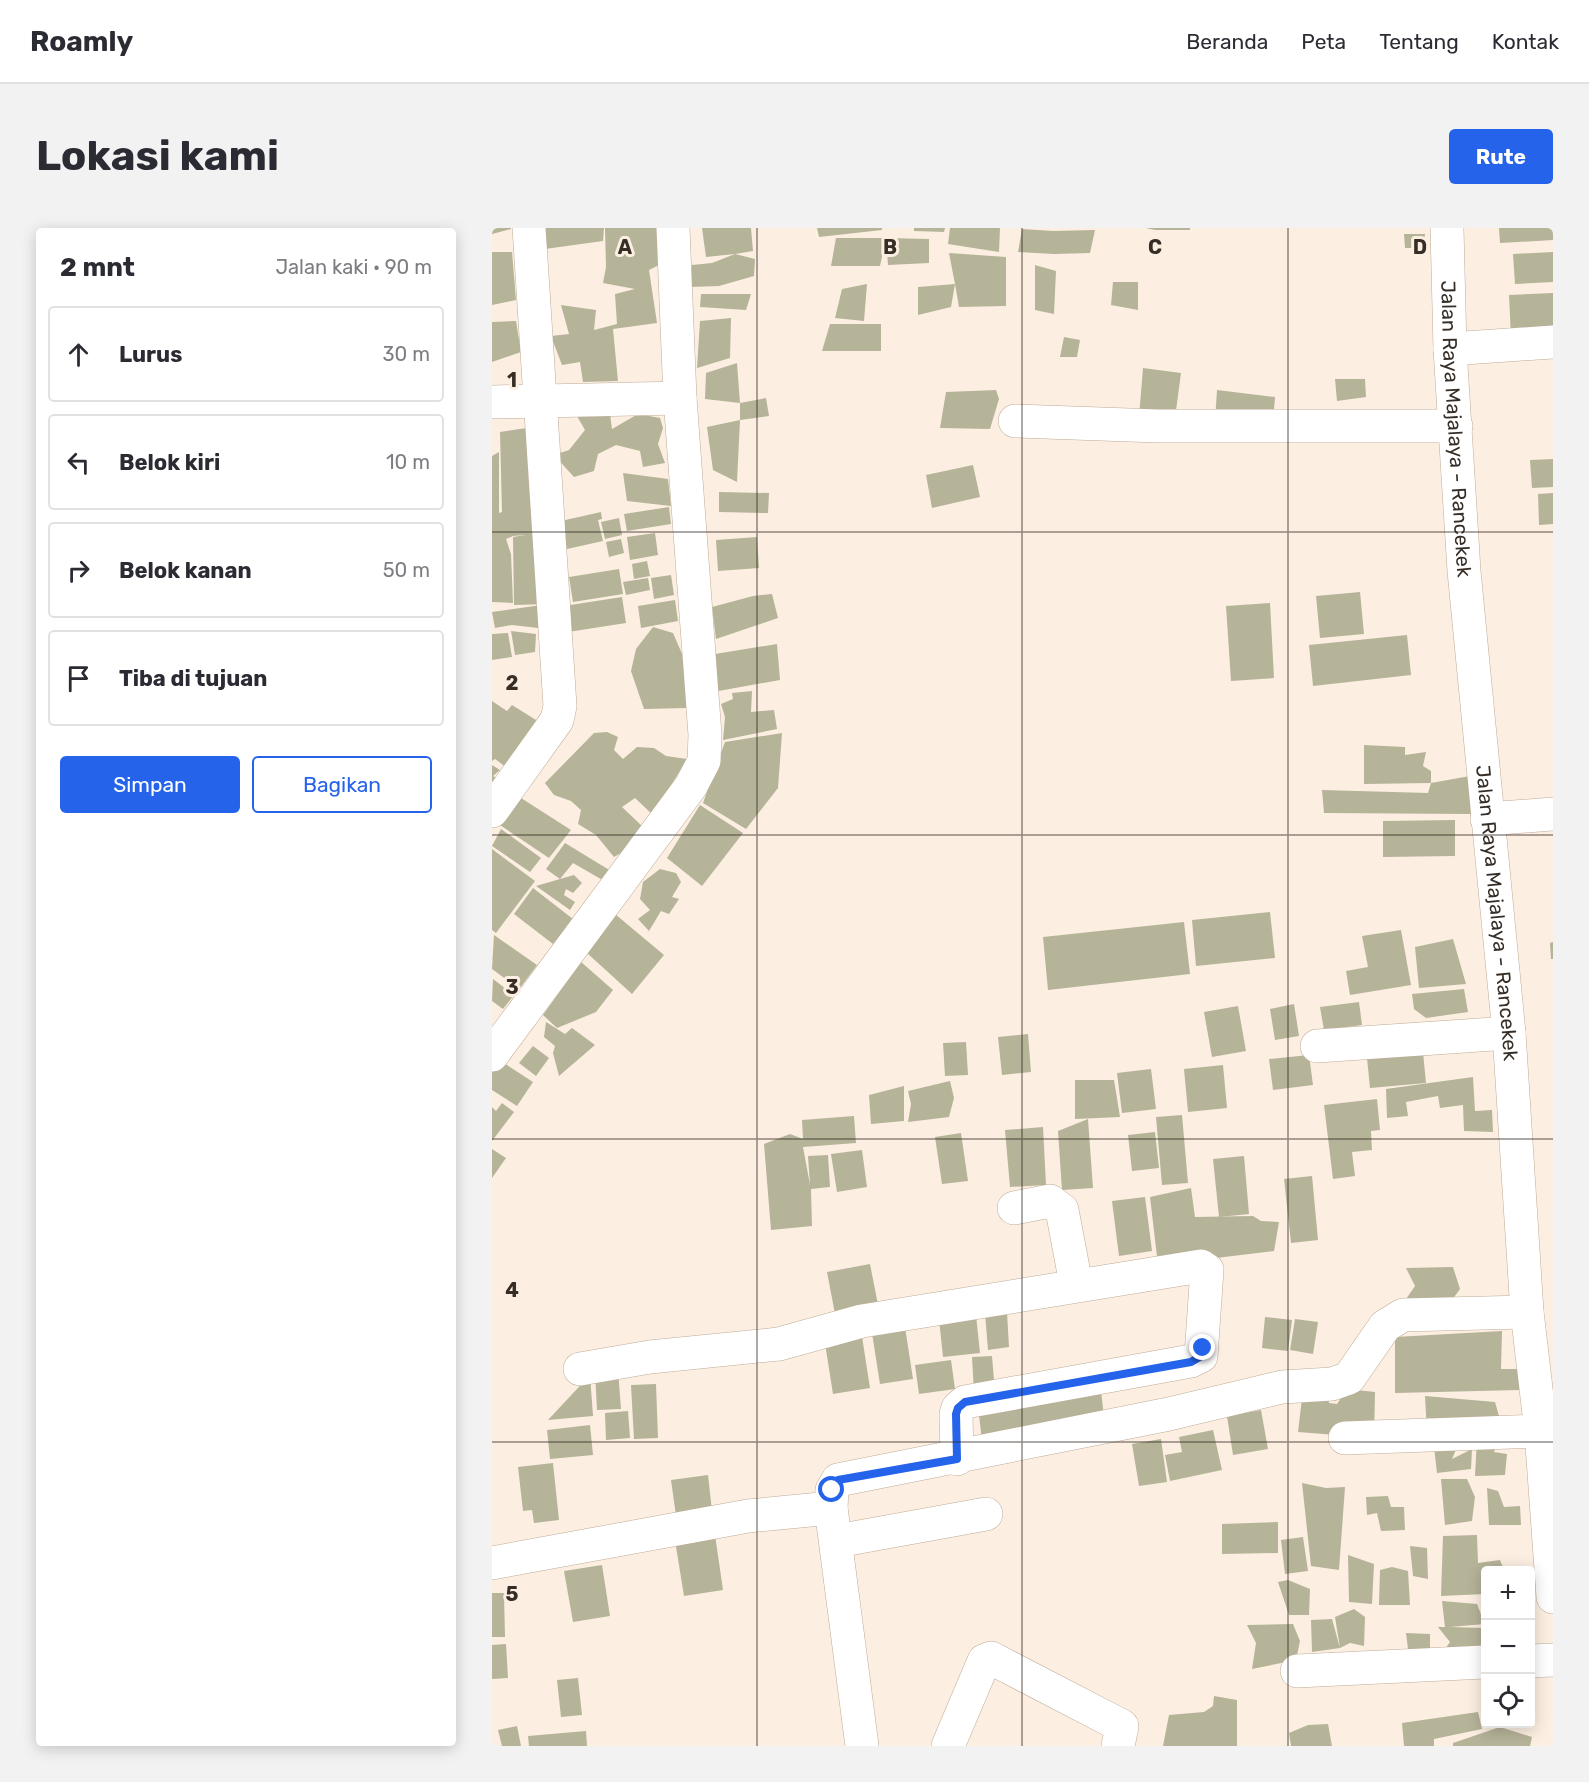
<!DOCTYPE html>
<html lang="id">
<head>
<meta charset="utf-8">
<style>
	body { margin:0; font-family:Rubik,sans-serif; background:#f2f2f3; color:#2b2b33 }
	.controls { position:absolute; right:18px; bottom:18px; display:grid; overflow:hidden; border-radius:6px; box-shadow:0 3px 15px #0003 }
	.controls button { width:54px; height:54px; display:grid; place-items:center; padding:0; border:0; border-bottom:2px solid #e1e1e2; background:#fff; color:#2b2b33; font:30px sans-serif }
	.stop { position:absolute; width:18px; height:18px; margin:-14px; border:4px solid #2563eb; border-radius:50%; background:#fff }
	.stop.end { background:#2563eb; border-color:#fff; box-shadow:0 2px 6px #0008 }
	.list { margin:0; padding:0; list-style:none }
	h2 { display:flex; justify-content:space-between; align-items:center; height:78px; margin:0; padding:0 24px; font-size:26px }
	h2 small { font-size:20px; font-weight:400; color:#7c7c81 }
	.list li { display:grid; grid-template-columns:39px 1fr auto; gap:18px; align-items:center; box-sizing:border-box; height:96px; margin:0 12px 12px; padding:0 12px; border:2px solid #e1e1e2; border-radius:6px }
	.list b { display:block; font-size:22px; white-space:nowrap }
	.list em { font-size:20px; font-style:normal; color:#7c7c81 }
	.actions { display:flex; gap:12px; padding:18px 24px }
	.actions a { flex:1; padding:14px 0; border:2px solid #2563eb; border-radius:6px; text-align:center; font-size:21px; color:#2563eb }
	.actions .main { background:#2563eb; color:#fff }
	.icon { flex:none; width:33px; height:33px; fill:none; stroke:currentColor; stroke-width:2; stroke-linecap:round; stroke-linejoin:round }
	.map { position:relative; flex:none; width:1061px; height:1518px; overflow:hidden; border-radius:6px }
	header { display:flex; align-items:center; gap:36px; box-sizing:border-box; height:84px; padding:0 30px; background:#fff; border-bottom:2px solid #e1e1e2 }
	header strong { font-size:28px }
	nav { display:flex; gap:33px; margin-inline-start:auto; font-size:21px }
	.intro { display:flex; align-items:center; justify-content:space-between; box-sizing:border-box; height:144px; padding:0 36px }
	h1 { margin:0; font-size:42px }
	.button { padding:15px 27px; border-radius:6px; background:#2563eb; color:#fff; font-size:21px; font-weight:700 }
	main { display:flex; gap:36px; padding:0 36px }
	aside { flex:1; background:#fff; border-radius:6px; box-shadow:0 3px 15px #0003 }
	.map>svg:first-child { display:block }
	.building { fill:#b5b398 }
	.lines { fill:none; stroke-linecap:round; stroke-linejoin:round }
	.minor-casing { stroke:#bfab96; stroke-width:34 }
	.major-casing { stroke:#bfab96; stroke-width:34 }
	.minor { stroke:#fff; stroke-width:33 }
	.major { stroke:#fff; stroke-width:33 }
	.route { stroke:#2563eb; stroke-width:8 }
	.grid { fill:none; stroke:#362e26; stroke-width:1.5; stroke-opacity:0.55 }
	.labels { text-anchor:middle; stroke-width:6; stroke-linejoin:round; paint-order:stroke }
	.street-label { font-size:20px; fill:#362e26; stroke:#fcefe2 }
	.grid-label { font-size:20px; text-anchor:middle; font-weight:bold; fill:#362e26; stroke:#fcefe2; stroke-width:6; stroke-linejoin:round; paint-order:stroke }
</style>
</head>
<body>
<header>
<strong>Roamly</strong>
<nav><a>Beranda</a><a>Peta</a><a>Tentang</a><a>Kontak</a></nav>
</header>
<div class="intro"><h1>Lokasi kami</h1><a class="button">Rute</a></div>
<main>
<aside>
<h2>2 mnt<small>Jalan kaki · 90 m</small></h2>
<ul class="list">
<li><svg class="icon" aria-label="ahead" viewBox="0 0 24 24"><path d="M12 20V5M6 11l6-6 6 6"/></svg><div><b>Lurus</b></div><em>30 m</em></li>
<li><svg class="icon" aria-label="left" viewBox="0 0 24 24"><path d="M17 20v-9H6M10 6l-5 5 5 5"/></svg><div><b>Belok kiri</b></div><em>10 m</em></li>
<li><svg class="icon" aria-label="right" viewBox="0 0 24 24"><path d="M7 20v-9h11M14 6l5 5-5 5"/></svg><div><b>Belok kanan</b></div><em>50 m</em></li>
<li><svg class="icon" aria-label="arrive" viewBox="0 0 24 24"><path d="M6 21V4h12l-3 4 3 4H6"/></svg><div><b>Tiba di tujuan</b></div></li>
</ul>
<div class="actions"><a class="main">Simpan</a><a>Bagikan</a></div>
</aside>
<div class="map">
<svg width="1061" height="1518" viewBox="0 0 1061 1518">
	<rect width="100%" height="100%" fill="#fcefe2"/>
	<g class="building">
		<polygon points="0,0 19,0 19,1 0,6"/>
		<polygon points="52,0 112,0 111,13 53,21"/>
		<polygon points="113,0 170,0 169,36 157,42 165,95 121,101 126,153 91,154 88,134 70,137 59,108 77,106 69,77 104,82 102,102 125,96 123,66 143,61 111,55 114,39"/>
		<polygon points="210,0 259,0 261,23 243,26 263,31 262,48 227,58 197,59 200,37 220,35 243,26 214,29"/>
		<polygon points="325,0 390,0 390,2 327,9"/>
		<polygon points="422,0 453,0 452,4 422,3"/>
		<polygon points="458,0 508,0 507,24 456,16"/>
		<polygon points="654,0 698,0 698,2 663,2"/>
		<polygon points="1007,0 1061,0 1061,12 1008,15"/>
		<polygon points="530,1 561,3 603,2 598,25 562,26 526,24"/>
		<polygon points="912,6 933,6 931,20 913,20"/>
		<polygon points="344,10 394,10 388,38 339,38"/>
		<polygon points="394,10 437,11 437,35 396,37"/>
		<polygon points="0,24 20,24 24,72 0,77"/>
		<polygon points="1061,24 1061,54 1023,56 1021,26"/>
		<polygon points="457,25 514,29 514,78 467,79 463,56 459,79 426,87 426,59 463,56"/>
		<polygon points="543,37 564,43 562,86 543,82"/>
		<polygon points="621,54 646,54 646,82 619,77"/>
		<polygon points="375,56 372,93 343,90 350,61"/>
		<polygon points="1061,65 1061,108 1019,110 1017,67"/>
		<polygon points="209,66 259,66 254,82 208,79"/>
		<polygon points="239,90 238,130 205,140 208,93"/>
		<polygon points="24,93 29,124 0,134 0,94"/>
		<polygon points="338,96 389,96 389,123 330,123"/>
		<polygon points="572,109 588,112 585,129 568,129"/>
		<polygon points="245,135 248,175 274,170 277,188 248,192 248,175 213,171 214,145"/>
		<polygon points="651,140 689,145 683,190 647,189"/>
		<polygon points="843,151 873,151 874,169 845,173"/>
		<polygon points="504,162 507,171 498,201 448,200 454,164"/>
		<polygon points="725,162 783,169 781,194 723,193"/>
		<polygon points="117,178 120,201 146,186 168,190 171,200 166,216 173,235 151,239 148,223 124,217 106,226 102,243 82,249 62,227 77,222 93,202 81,181"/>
		<polygon points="248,192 245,254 221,242 215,199"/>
		<polygon points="41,199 43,348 53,348 55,376 22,377 21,309 33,307 21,308 14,311 19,326 21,375 0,374 0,228 7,224 7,285 10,284 8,204"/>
		<polygon points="1061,231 1061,259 1040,260 1038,232"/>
		<polygon points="481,237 488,269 440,280 434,247"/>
		<polygon points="131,245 176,251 179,278 135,273"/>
		<polygon points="227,264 277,265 276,285 227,284"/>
		<polygon points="1061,265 1061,296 1047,297 1046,266"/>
		<polygon points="177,279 179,296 135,303 132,286"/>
		<polygon points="109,284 110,291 106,292 111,313 75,321 69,293"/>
		<polygon points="127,290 130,307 113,311 109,294"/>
		<polygon points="163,305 166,327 138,332 135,309"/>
		<polygon points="265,309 267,340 226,343 224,312"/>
		<polygon points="129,311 132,325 117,329 114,314"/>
		<polygon points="155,333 158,348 142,351 140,336"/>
		<polygon points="127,341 131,366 81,374 77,349"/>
		<polygon points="179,347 182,367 162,371 159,350"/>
		<polygon points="156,350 158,362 134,367 131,354"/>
		<polygon points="868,364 872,406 828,410 824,368"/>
		<polygon points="280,366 286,390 224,411 220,379 261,368"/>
		<polygon points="130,369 134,395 76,404 72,378"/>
		<polygon points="183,372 186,393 149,400 146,378"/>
		<polygon points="778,375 782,450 739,453 734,378"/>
		<polygon points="50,377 55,401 20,397 3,400 0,384"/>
		<polygon points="161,399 181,405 191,428 196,480 152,481 139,443 144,421"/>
		<polygon points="19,403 44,406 43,424 23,427"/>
		<polygon points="16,405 20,429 0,432 0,406"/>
		<polygon points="915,407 919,447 821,458 817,417"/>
		<polygon points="285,416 288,452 221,464 217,427"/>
		<polygon points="260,463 259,484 282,482 285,501 231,512 233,489 229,476 241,471 240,465"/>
		<polygon points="0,473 15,483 20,477 44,492 22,545 3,531 0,533"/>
		<polygon points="115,504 126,509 122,522 131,531 145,519 162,520 174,528 195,531 161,587 143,570 130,579 151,599 146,615 122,629 104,607 86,596 89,582 79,573 62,567 53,555 102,505"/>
		<polygon points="290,505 286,560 254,601 211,575 233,514"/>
		<polygon points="872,517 913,519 913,527 934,524 931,538 939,543 939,555 978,548 979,586 832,585 830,562 936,565 939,555 872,556"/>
		<polygon points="0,537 8,542 1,548 10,554 0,564"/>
		<polygon points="29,570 79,602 57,630 8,597"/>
		<polygon points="208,577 251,605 210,658 175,630"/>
		<polygon points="963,592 963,628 891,629 891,593"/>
		<polygon points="9,601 49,630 38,644 0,618"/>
		<polygon points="73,615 119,643 114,654 81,635 68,651 82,647 90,655 81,665 74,661 72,667 83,674 78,682 44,658 68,651 54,641"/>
		<polygon points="0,621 43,653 4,705 0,702"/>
		<polygon points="168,641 184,645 189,654 180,669 187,671 177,686 169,683 157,703 146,691 158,682 148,671 151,654"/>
		<polygon points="41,660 81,691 61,716 22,686"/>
		<polygon points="778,684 783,730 704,738 700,692"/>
		<polygon points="123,686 172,727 140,766 95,725"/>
		<polygon points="692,694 698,746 556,762 551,709"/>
		<polygon points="909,702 919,757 858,767 854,743 876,739 870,708"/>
		<polygon points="2,707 45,737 27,761 0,741"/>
		<polygon points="961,711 974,756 927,760 923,719"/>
		<polygon points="1061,714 1061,731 1059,731 1058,715"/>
		<polygon points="89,734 121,762 104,784 65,800 51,787"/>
		<polygon points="1,751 22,767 11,781 0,773"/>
		<polygon points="972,761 976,784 934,790 922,781 920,766"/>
		<polygon points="867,774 870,797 832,802 828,779"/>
		<polygon points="802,776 807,808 783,812 778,781"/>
		<polygon points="746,778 754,823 720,829 712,784"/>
		<polygon points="54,794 73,806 80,800 103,817 67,848 61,825 63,818 52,809"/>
		<polygon points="536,806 539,844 510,847 506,809"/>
		<polygon points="474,814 476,847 453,848 451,815"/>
		<polygon points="41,818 57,830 44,848 27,835"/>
		<polygon points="931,824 934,855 878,860 875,830"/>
		<polygon points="817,827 821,857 781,862 777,831"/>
		<polygon points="7,832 41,854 25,878 0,862 0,843"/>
		<polygon points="731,837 735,880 696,884 692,841"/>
		<polygon points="659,841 664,881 630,885 625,845"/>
		<polygon points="981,849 983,883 1000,882 1001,904 972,903 971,877 948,880 946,868 914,874 916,888 895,890 894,861"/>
		<polygon points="583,852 622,852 628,889 583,891"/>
		<polygon points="458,853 462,870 457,889 416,894 419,876 416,863"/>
		<polygon points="412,858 412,893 379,896 377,867"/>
		<polygon points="885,871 888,902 879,903 880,922 860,924 863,948 841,951 832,877"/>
		<polygon points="10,875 22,884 0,913 0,879 4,883"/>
		<polygon points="690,887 696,955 670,957 664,889"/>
		<polygon points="362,888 364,915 311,919 318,957 316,928 336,927 338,959 319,961 320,998 279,1002 272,916 298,906 311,911 310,892"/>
		<polygon points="596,891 601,960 570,962 566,903"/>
		<polygon points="551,899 554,957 518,959 513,902"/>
		<polygon points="663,904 667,940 640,943 636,907"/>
		<polygon points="469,905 476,953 450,956 443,909"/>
		<polygon points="0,921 14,930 0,950"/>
		<polygon points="370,922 375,959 345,964 339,926"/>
		<polygon points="752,928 757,986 727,989 721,931"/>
		<polygon points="820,948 826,1012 799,1015 792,951"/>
		<polygon points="699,960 703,989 761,988 769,993 787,994 782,1023 666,1037 658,969"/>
		<polygon points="653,969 660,1023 627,1028 620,973"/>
		<polygon points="378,1036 387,1082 344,1091 335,1044"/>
		<polygon points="961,1039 968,1061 955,1079 908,1080 923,1058 914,1040"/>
		<polygon points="515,1084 517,1119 496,1122 493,1085"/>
		<polygon points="484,1087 488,1125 451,1129 447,1091"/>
		<polygon points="773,1089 800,1092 796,1123 770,1120"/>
		<polygon points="803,1091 826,1094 821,1126 798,1122"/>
		<polygon points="413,1099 421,1151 388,1156 380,1105"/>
		<polygon points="369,1102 378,1160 341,1166 332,1109"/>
		<polygon points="1010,1103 1009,1141 1031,1141 1028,1162 903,1165 903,1109"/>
		<polygon points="500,1128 503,1164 482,1165 480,1129"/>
		<polygon points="459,1132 463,1161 427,1166 423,1137"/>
		<polygon points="126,1142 129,1181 105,1182 103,1143"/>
		<polygon points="98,1147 101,1188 56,1192"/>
		<polygon points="164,1156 166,1210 142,1211 139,1157"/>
		<polygon points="855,1161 883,1164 882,1210 806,1204 811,1162 836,1169 837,1175 845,1176"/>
		<polygon points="609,1163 613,1198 490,1213 486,1178"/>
		<polygon points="933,1168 1003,1174 1009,1195 935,1205"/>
		<polygon points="769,1182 776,1221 741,1227 735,1188"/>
		<polygon points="136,1183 138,1210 114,1212 113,1185"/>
		<polygon points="98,1197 101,1227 58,1231 55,1202"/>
		<polygon points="721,1202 730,1242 678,1253 673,1227 690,1224 687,1209"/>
		<polygon points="1008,1207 1002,1224 1015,1226 1013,1247 983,1248 985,1211"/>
		<polygon points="669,1211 675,1254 647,1258 640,1216"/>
		<polygon points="966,1217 960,1231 980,1221 979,1241 945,1245 942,1219"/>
		<polygon points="61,1235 67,1292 42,1295 40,1282 31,1283 26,1239"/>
		<polygon points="216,1247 220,1283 184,1288 179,1252"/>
		<polygon points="949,1251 975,1251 983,1269 980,1293 953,1297"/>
		<polygon points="810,1255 834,1260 853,1259 847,1342 819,1338"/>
		<polygon points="995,1260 1006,1263 1012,1279 1028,1278 1029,1297 997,1297"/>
		<polygon points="896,1268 899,1279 912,1279 913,1302 889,1303 885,1285 875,1287 874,1269"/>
		<polygon points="786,1294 786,1325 730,1326 730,1296"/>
		<polygon points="222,1300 231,1362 192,1368 182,1306"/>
		<polygon points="985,1307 986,1335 1008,1332 1012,1342 993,1342 993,1366 949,1368 951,1308"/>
		<polygon points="811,1309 816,1343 793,1346 789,1312"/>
		<polygon points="918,1318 935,1320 936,1351 921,1348"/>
		<polygon points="856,1327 882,1336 880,1376 857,1374"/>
		<polygon points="110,1337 118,1388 81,1394 72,1343"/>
		<polygon points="900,1339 916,1343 918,1377 887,1377 888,1342"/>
		<polygon points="796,1352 818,1361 817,1387 797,1387 786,1354"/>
		<polygon points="0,1365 12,1365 13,1409 0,1409"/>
		<polygon points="950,1373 985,1376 990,1389 993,1389 993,1396 958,1399 993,1400 993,1425 949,1427 958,1414 946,1399 953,1399"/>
		<polygon points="862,1381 873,1389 872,1418 858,1415 848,1420 820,1424 819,1392 840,1391 848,1420 843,1389"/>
		<polygon points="801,1396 808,1413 804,1432 760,1441 764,1415 755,1397"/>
		<polygon points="914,1405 938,1406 938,1428 917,1429"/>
		<polygon points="14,1416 16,1450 0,1451 0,1417"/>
		<polygon points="86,1450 90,1487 69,1489 65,1452"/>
		<polygon points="722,1468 745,1472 745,1518 671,1518 677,1487 712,1484 721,1478"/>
		<polygon points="986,1484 990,1501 942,1511 942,1518 912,1518 910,1495"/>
		<polygon points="836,1496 840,1518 799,1518 797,1505 816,1497"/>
		<polygon points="25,1498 29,1518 10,1518 6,1502"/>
		<polygon points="1008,1499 1040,1509 1038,1518 961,1518 961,1515"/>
		<polygon points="94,1503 95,1518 37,1518 36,1508"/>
	</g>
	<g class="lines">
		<g class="minor-casing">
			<g id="minor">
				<polyline points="958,121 1061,114"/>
				<polyline points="0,174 188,170"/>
				<polyline points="523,193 666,198 964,198"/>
				<polyline points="0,583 65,492 68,478 37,0"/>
				<polyline points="995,591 1061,586"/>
				<polyline points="825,818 1017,805"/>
				<polyline points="0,827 199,558 212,533 213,507 188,170 181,0"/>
				<polyline points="522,980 558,973 570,982 584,1056"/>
				<polyline points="88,1141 158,1129 287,1116 370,1093 709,1038 715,1042 709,1128 699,1133 473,1174 466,1180 464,1186 465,1231"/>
				<polyline points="853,1210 1049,1203"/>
				<polyline points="345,1313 494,1286"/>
				<polyline points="0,1335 256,1288 339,1280"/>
				<polyline points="1038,1433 1061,1432"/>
				<polyline points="805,1443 993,1434"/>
				<polyline points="370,1518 339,1280 340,1262 346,1252 677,1186 790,1159 840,1156 857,1150 893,1098 911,1087 1035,1084"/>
				<polyline points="456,1518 492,1433 499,1430 630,1498 626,1518"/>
			</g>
		</g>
		<g class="major-casing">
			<g id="major">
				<path id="s1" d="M955 0 958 121 972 343 1017 805 1035 1084 1049 1203 1061 1369"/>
			</g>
		</g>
		<use href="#minor" class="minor"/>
		<use href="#major" class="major"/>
	</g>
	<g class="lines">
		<polyline class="route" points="340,1262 346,1252 465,1231 464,1186 466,1180 473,1174 699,1134 709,1128 711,1120"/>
	</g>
	<path class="grid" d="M265 0V1518M530 0V1518M796 0V1518M0 304H1061M0 607H1061M0 911H1061M0 1214H1061"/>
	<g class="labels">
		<g class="street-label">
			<text dy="7" stroke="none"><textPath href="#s1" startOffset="201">Jalan Raya Majalaya - Rancekek</textPath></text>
			<text dy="7" stroke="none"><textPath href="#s1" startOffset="687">Jalan Raya Majalaya - Rancekek</textPath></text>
		</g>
	</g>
	<g class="grid-label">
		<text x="133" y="26">A</text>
		<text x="398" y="26">B</text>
		<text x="663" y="26">C</text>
		<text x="928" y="26">D</text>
		<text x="20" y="159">1</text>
		<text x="20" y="462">2</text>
		<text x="20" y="766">3</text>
		<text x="20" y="1069">4</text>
		<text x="20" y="1373">5</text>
	</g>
</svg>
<div class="controls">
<button>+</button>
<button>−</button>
<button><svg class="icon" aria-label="locate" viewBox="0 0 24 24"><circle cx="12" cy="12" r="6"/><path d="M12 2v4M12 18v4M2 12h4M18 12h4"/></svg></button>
</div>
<div class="stop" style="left:340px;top:1262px"></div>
<div class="stop end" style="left:711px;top:1120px"></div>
</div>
</main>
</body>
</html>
